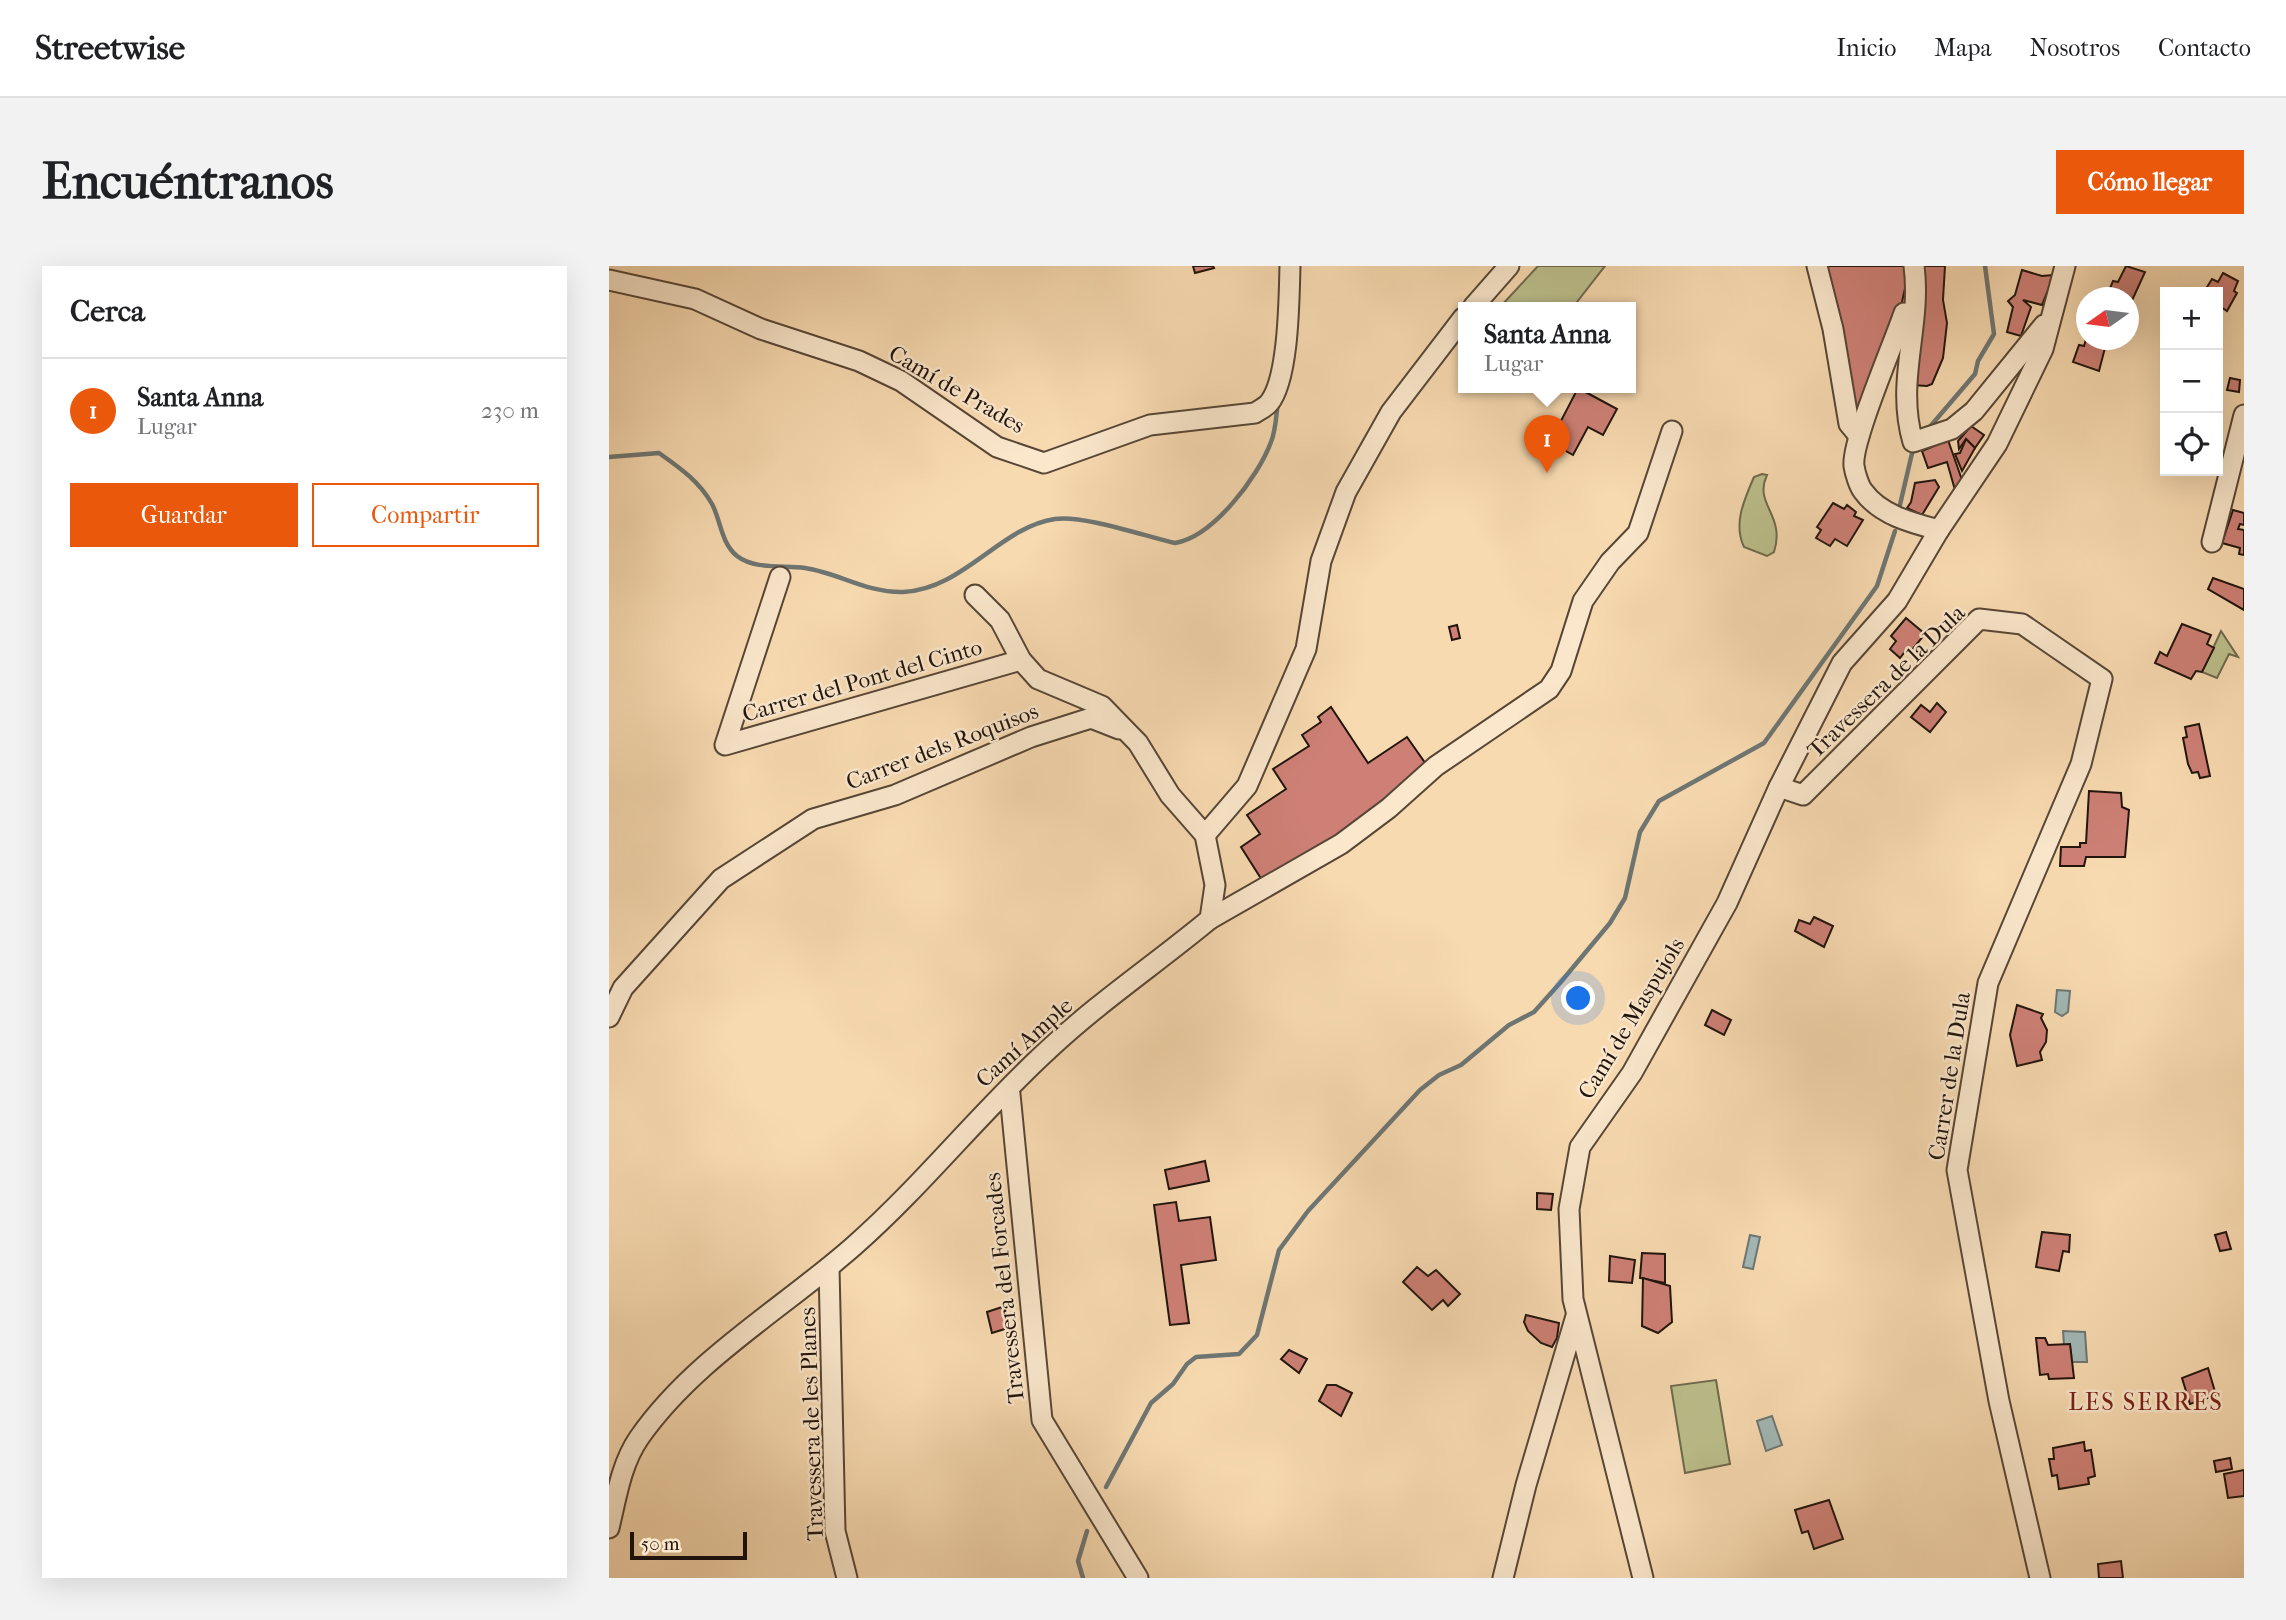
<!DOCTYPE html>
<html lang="es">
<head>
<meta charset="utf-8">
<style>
	body { margin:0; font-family:"IM FELL French Canon",serif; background:#f2f2f2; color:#202124 }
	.controls { position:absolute; right:21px; top:21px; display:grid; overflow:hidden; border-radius:0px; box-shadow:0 7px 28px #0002 }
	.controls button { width:63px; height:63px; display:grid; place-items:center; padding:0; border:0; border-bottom:2px solid #e0e0e0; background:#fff; color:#202124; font:35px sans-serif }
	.compass { position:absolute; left:1467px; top:21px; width:63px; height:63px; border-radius:50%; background:#fff; box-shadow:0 7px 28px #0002; rotate:256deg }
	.scale { position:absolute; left:21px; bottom:18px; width:117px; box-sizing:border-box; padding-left:7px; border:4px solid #21140d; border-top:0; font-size:19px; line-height:24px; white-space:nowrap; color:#21140d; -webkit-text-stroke:5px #fae7cc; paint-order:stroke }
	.you { position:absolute; left:970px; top:733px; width:24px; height:24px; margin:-18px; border:5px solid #fff; border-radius:50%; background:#1a73e8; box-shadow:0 0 0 10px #1a73e833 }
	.badge { display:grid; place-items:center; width:46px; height:46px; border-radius:50%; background:#ea580c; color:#fff; font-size:23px; font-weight:700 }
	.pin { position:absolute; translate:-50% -58px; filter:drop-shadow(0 2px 4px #0008) }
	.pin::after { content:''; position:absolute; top:37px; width:24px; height:21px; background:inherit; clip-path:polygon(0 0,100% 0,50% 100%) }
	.popup { position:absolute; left:849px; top:36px; width:178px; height:91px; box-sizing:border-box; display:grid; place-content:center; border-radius:0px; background:#fff; filter:drop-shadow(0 2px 5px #0005); font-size:23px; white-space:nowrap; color:#757577 }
	.popup b { font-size:26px; color:#202124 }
	.popup::after { content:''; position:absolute; left:50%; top:100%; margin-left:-14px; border:14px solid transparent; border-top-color:#fff }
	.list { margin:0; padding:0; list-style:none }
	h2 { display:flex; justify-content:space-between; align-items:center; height:91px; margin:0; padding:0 28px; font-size:30px }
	h2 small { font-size:23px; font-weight:400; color:#757577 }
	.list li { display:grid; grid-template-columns:46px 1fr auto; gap:21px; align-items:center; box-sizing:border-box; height:105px; padding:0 28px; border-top:2px solid #e0e0e0 }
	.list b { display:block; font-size:26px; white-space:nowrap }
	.list p { margin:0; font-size:23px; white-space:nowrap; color:#757577 }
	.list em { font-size:23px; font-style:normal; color:#757577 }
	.actions { display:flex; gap:14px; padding:21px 28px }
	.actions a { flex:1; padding:16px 0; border:2px solid #ea580c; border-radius:0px; text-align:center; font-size:24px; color:#ea580c }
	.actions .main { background:#ea580c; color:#fff }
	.icon { flex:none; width:38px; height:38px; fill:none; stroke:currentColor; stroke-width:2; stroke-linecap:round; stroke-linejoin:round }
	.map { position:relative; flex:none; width:1635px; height:1312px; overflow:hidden; border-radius:0px }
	header { display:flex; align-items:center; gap:42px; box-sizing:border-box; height:98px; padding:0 35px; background:#fff; border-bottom:2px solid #e0e0e0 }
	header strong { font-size:33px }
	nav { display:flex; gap:38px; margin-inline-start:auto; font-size:24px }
	.intro { display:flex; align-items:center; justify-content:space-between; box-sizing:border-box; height:168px; padding:0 42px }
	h1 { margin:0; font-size:49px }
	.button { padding:18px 32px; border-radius:0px; background:#ea580c; color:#fff; font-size:24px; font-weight:700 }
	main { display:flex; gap:42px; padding:0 42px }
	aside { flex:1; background:#fff; border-radius:0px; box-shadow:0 7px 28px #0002 }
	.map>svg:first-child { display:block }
	.green { fill:#bcc08d; stroke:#6e6a4d; stroke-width:2 }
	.water { fill:#a2b8b7; stroke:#6e7673; stroke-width:2 }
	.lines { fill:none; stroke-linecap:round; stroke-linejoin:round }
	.stream { stroke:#6e7673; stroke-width:4.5 }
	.building { fill:#ce8076; stroke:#21140d; stroke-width:2 }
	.minor-casing { stroke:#574636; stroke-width:23 }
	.minor { stroke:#fae7cc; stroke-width:19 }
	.labels { text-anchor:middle; stroke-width:5; stroke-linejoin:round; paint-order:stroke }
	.street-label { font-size:23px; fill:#21140d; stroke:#fae7cc }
	.neighbourhood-label { font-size:24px; letter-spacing:2px; fill:#7a1f14; stroke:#fae7cc }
</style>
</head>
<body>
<header>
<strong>Streetwise</strong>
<nav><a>Inicio</a><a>Mapa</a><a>Nosotros</a><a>Contacto</a></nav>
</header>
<div class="intro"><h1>Encuéntranos</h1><a class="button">Cómo llegar</a></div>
<main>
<aside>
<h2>Cerca<small></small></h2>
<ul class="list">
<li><span class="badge">1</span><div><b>Santa Anna</b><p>Lugar</p></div><em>230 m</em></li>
</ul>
<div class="actions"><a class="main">Guardar</a><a>Compartir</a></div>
</aside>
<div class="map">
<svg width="1635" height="1312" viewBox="0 0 1635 1312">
	<rect width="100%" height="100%" fill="#f8dab1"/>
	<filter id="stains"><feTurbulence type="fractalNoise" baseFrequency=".00286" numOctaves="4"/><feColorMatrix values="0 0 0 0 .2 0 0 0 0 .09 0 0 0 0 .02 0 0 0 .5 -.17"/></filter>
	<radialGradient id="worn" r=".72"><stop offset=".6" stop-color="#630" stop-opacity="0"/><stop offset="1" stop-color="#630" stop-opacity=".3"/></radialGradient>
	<g class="green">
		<polygon points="929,0 996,0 964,41 891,41"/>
		<path d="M1153 208 1158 209C1144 238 1177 249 1165 286L1158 290 1135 281C1124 258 1135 234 1145 211Z"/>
		<polygon points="1612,365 1629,391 1620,388 1608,412 1593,406"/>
		<polygon points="1107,1114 1121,1198 1076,1207 1062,1120"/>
	</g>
	<g class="water">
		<polygon points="1448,724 1461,725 1459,746 1453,750 1446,746"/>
		<polygon points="1141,969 1151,971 1144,1003 1134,1001"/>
		<polygon points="1454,1065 1476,1066 1478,1096 1463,1096 1461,1079 1455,1079"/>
		<polygon points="1163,1150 1173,1179 1157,1185 1148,1155"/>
	</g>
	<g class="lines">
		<g class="stream">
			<polyline points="1319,163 1366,108 1369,95 1385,68 1376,0"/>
			<path d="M0 191 50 187C71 202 90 215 103 238 112 255 112 277 128 290 146 304 175 299 196 302 230 307 258 327 294 326 355 323 391 261 446 253 475 249 535 270 566 277 604 271 649 211 662 176 667 164 667 149 669 137"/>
			<polyline points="1290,243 1304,183"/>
			<polyline points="497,1221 542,1137 564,1118 578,1098 587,1091 630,1088 648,1069 670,984 699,945 811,824 830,809 852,799 900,759 925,746 951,717 1001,657 1016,632 1031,566 1050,535 1155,477 1268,320 1286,265"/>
			<polyline points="474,1312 469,1295 478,1265"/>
		</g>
	</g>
	<g class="building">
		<polygon points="584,0 604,0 605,2 586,7"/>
		<polygon points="1216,0 1301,0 1289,54 1255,146 1245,146"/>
		<polygon points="1309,0 1336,0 1334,34 1338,57 1334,92 1323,118 1318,120 1303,119"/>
		<polygon points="1517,0 1536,6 1520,41 1520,32 1498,30 1504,15 1509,16"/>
		<polygon points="1413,4 1433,10 1445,9 1433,39 1414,34 1422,41 1412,70 1398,66 1404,41 1399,35 1406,29"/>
		<polygon points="1614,7 1629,15 1625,25 1628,27 1618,45 1609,39 1609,26 1595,26 1603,13 1609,16"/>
		<polygon points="1478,70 1478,74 1498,74 1490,105 1464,96 1470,79 1475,80"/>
		<polygon points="1621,112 1631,114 1630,126 1618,124"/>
		<polygon points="969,122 1008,143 994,169 979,161 964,189 941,176"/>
		<polygon points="1362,160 1375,169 1366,182 1357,173 1350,183 1349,175"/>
		<polygon points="1357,173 1366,182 1353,205 1346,188 1351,187"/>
		<polygon points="1339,174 1353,214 1346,224 1338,196 1319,202 1313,185"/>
		<polygon points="1326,214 1330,221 1313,249 1298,242 1302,236 1306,217"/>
		<polygon points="1224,237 1235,243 1238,239 1247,246 1245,250 1254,254 1238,280 1226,273 1221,280 1207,272 1212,264 1208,261"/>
		<polygon points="1624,244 1635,247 1635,259 1631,258 1629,263 1635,264 1635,289 1630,288 1631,282 1613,277"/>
		<polygon points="1604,312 1635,323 1635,344 1599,323"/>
		<polygon points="1297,352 1316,368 1303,384 1298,383 1291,392 1281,383 1287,375 1282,370"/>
		<polygon points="1573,358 1602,369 1598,378 1605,382 1593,406 1587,405 1582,413 1546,397 1551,386 1558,390"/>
		<polygon points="848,359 851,372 843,374 840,361"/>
		<polygon points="1328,437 1337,446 1321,466 1302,451 1312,439 1321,446"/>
		<polygon points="722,441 759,497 798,471 819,501 658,622 632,581 651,568 638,549 677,523 664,503 700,480 693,469 712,456 709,451"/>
		<polygon points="1590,458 1601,510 1591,512 1589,506 1583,507 1579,498 1574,472 1578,471 1576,461"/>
		<polygon points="1480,525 1512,527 1513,541 1520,544 1516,591 1477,591 1475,600 1451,600 1452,581 1471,581 1471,577 1477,577"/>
		<polygon points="1205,651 1224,660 1215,681 1186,665 1190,654 1201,658"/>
		<polygon points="1408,739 1434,748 1432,752 1438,764 1437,776 1431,786 1433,794 1408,800 1401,769"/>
		<polygon points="1103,744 1122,754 1115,769 1096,759"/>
		<polygon points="596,895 600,915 560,923 556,904"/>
		<polygon points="928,927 944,928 942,944 928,943"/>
		<polygon points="567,936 570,955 601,951 607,994 572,999 580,1057 561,1059 545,939"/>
		<polygon points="1433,966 1461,969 1460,986 1454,985 1450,1005 1427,1001"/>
		<polygon points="1617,966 1622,983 1611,985 1606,969"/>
		<polygon points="1033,987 1056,988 1056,1017 1031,1012"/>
		<polygon points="1001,990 1026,994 1023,1017 1000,1015"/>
		<polygon points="808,1001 819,1010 827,1004 851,1028 839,1040 834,1034 823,1044 794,1016"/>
		<polygon points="1034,1012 1061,1020 1063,1056 1049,1067 1033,1060"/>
		<polygon points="393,1041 399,1062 383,1067 378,1046"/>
		<polygon points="917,1049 950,1057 948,1072 943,1081 932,1077 919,1065 915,1056"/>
		<polygon points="1427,1072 1436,1072 1439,1079 1461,1078 1465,1112 1440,1113 1439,1108 1431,1109"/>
		<polygon points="680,1084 698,1093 690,1107 672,1093"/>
		<polygon points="1599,1102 1607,1129 1581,1138 1573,1112"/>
		<polygon points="718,1119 727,1119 743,1127 732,1150 710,1135"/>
		<polygon points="1475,1176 1476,1185 1482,1184 1486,1210 1479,1212 1480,1218 1450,1223 1448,1209 1443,1210 1440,1193 1445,1193 1444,1182"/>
		<polygon points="1621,1192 1623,1203 1607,1206 1605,1195"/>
		<polygon points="1635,1204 1635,1230 1619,1232 1615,1208"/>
		<polygon points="1220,1234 1234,1273 1205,1283 1199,1265 1193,1267 1186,1244"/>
		<polygon points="1512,1295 1514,1312 1490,1312 1489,1298"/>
	</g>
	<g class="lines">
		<g class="minor-casing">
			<g id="minor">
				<polyline points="1208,0 1224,63 1240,158 1250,170"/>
				<path d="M1305 0C1313 60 1286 115 1304 176L1343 163 1365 145 1435 59"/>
				<path d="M0 14 86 33 152 63 250 95 292 115 388 181 435 197 541 159 646 147C650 144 657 141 660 137 680 113 680 32 681 0"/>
				<polyline points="864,41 900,0"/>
				<path d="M1295 47C1285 77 1242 176 1245 200 1246 207 1250 220 1254 225 1271 249 1303 257 1330 264"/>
				<polyline points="1603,276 1635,149"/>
				<polyline points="171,311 116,479 412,394"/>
				<polyline points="1170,521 1194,529 1370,353 1413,358 1493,413 1472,498 1379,717 1348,904 1390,1135 1431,1312"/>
				<polyline points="596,569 638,520 697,383 712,295 737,226 782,146 854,52"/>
				<polyline points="601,653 732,578 780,542 827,500 940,423 952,405 974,335 1001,296 1029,267 1063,165"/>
				<polyline points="0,751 14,722 112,613 204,553 286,529 422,471 482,452 510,463"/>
				<polyline points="401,828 433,1154 529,1312"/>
				<polyline points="220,1002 226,1265 238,1312"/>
				<path d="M0 1262C7 1233 12 1198 30 1172 85 1093 175 1042 246 979 315 918 372 845 440 783 490 736 548 697 601 653L606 619 596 569 561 529 529 477 493 440 429 413 412 394 391 354 366 329"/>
				<polyline points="894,1312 917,1219 967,1050"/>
				<polyline points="1034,1312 964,1033 960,943 971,881 1023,807 1118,637 1170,521 1233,397 1288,335 1330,264 1388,178 1434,83 1456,0"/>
			</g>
		</g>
		<use href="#minor" class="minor"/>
	</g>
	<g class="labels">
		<g class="street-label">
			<text transform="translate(348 123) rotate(30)" y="8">Camí de Prades</text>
			<text transform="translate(253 414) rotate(-16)" y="8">Carrer del Pont del Cinto</text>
			<text transform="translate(1277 415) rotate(-44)" y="8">Travessera de la Dula</text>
			<text transform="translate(333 480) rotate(-21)" y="8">Carrer dels Roquisos</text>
			<text transform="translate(1022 752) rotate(-59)" y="8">Camí de Maspujols</text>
			<text transform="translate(415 776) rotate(-42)" y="8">Camí Ample</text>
			<text transform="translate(1340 810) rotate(-81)" y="8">Carrer de la Dula</text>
			<text transform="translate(395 1022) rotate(-96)" y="8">Travessera del Forcades</text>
			<text transform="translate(202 1158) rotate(-92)" y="8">Travessera de les Planes</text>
		</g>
		<g class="neighbourhood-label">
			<text x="1537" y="1144">LES SERRES</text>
		</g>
	</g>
	<rect width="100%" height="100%" filter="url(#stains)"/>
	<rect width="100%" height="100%" fill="url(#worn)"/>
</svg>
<div class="controls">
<button>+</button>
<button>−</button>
<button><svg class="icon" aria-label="locate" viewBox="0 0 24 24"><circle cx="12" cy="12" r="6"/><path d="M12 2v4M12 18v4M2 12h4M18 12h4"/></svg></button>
</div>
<svg class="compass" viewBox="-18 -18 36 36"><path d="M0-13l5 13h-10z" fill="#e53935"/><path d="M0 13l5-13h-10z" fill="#757577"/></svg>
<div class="scale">50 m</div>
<div class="you"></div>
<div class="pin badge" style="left:938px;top:207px">1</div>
<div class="popup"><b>Santa Anna</b>Lugar</div>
</div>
</main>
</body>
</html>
